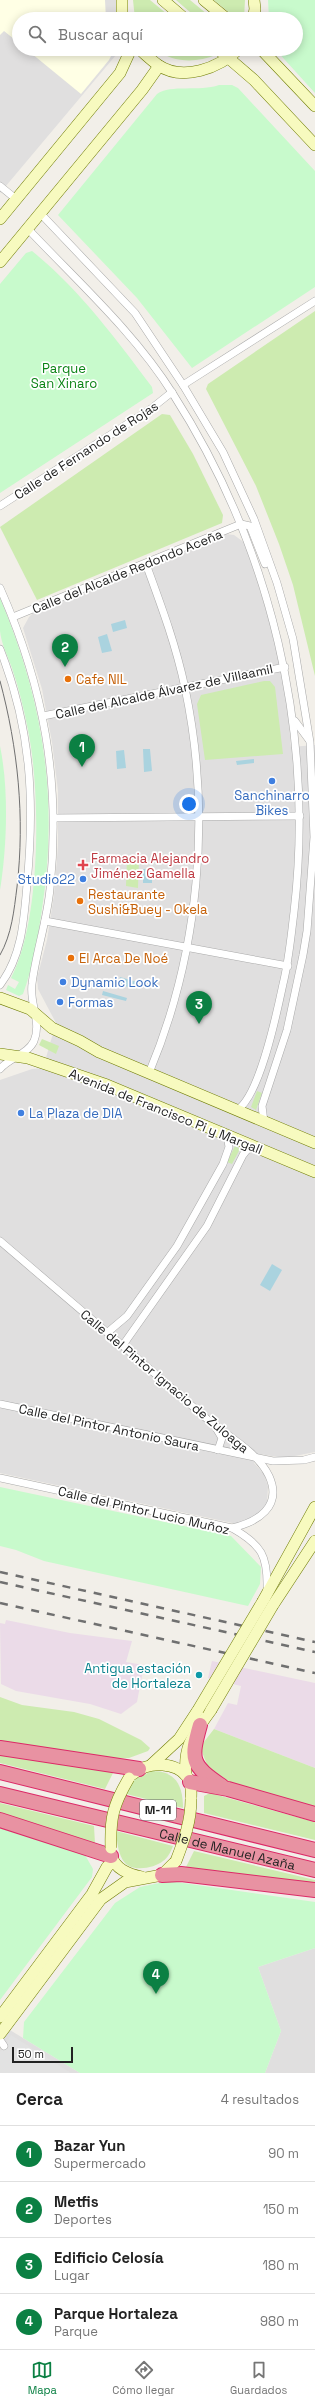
<!DOCTYPE html>
<html lang="es">
<head>
<meta charset="utf-8">
<style>
	body { margin:0; font-family:"Space Grotesk",sans-serif; background:#f2f2f2; color:#222 }
	.scale { position:absolute; left:12px; bottom:10px; width:61px; box-sizing:border-box; padding-left:4px; border:2px solid #222; border-top:0; font-size:11px; line-height:14px; white-space:nowrap; color:#222; -webkit-text-stroke:3px #fff; paint-order:stroke }
	.you { position:absolute; left:189px; top:804px; width:14px; height:14px; margin:-10px; border:3px solid #fff; border-radius:50%; background:#1a73e8; box-shadow:0 0 0 6px #1a73e833 }
	.badge { display:grid; place-items:center; width:26px; height:26px; border-radius:50%; background:#0b8043; color:#fff; font-size:13px; font-weight:700 }
	.pin { position:absolute; translate:-50% -33px; filter:drop-shadow(0 1px 2px #0008) }
	.pin::after { content:''; position:absolute; top:21px; width:14px; height:12px; background:inherit; clip-path:polygon(0 0,100% 0,50% 100%) }
	.list { margin:0; padding:0; list-style:none }
	h2 { display:flex; justify-content:space-between; align-items:center; height:52px; margin:0; padding:0 16px; font-size:17px }
	h2 small { font-size:13px; font-weight:400; color:#767676 }
	.list li { display:grid; grid-template-columns:26px 1fr auto; gap:12px; align-items:center; box-sizing:border-box; height:56px; padding:0 16px; border-top:1px solid #e0e0e0 }
	.list b { display:block; font-size:15px; white-space:nowrap }
	.list p { margin:0; font-size:13px; white-space:nowrap; color:#767676 }
	.list em { font-size:13px; font-style:normal; color:#767676 }
	.icon { flex:none; width:22px; height:22px; fill:none; stroke:currentColor; stroke-width:2; stroke-linecap:round; stroke-linejoin:round }
	.map { position:relative; flex:none; width:315px; height:2073px; overflow:hidden }
	.search { position:absolute; background:#fff; box-shadow:0 2px 10px #0003; left:12px; right:12px; top:12px; height:44px; display:flex; align-items:center; gap:10px; box-sizing:border-box; padding:0 14px; border-radius:22px; color:#767676; font-size:15px }
	.sheet { height:276px; background:#fff }
	nav { display:flex; justify-content:space-around; align-items:center; box-sizing:border-box; height:56px; border-top:1px solid #e0e0e0; background:#fff; font-size:11px; color:#767676 }
	nav a { display:grid; justify-items:center; gap:2px }
	nav .on { color:#0b8043 }
	.map>svg:first-child { display:block }
	.residential { fill:#e0dfdf }
	.industrial { fill:#ebdbe8 }
	.education { fill:#ffffe5 }
	.grass { fill:#cdebb0 }
	.park { fill:#c8facc }
	.parking { fill:#e2e2e2 }
	.water { fill:#aad3df }
	.lines { fill:none; stroke-linecap:round; stroke-linejoin:round }
	.street-casing { stroke:#a9a9a9; stroke-width:8 }
	.secondary-casing { stroke:#707d05; stroke-width:12 }
	.highway-casing { stroke:#dc2a67; stroke-width:16 }
	.street { stroke:#fff; stroke-width:7 }
	.secondary { stroke:#f7fabf; stroke-width:11 }
	.highway { stroke:#e892a2; stroke-width:14 }
	.tram { stroke:#707070; stroke-width:1 }
	.rail { stroke:#707070; stroke-width:2.5; stroke-dasharray:8 8; stroke-linecap:butt }
	.secondary-bridge-casing { stroke:#707d05; stroke-width:12; stroke-linecap:butt }
	.secondary-bridge { stroke:#f7fabf; stroke-width:11 }
	.food-dot { fill:#e8710a; stroke:#fff; stroke-width:1.5 }
	.shop-dot { fill:#3f7fe0; stroke:#fff; stroke-width:1.5 }
	.health-dot { fill:#e0444e; stroke:#fff; stroke-width:1.5 }
	.culture-dot { fill:#0f9aa8; stroke:#fff; stroke-width:1.5 }
	.labels { text-anchor:middle; stroke-width:3.5; stroke-linejoin:round; paint-order:stroke }
	.shield { fill:#fff; stroke:#646464; stroke-width:1 }
	.shield-label { font-size:12px; font-weight:bold; fill:#222 }
	.park-label { font-size:13px; fill:#0c8416; stroke:#fff }
	.street-label { font-size:13px; fill:#222; stroke:#fff }
	.food-label { font-size:13px; fill:#c56008; stroke:#fff; text-anchor:start }
	.shop-label { font-size:13px; fill:#366cbe; stroke:#fff; text-anchor:start }
	.health-label { font-size:13px; fill:#be3a42; stroke:#fff; text-anchor:start }
	.culture-label { font-size:13px; fill:#0d838f; stroke:#fff; text-anchor:end }
</style>
</head>
<body>
<div class="map">
<svg width="315" height="2073" viewBox="0 0 315 2073">
	<rect width="100%" height="100%" fill="#f2efe9"/>
	<g class="residential">
		<polygon points="0,0 118,0 121,19 19,19 19,49 121,49 0,193"/>
		<polygon points="226,534 234,535 245,543 275,639 287,696 291,747 315,745 315,1452 285,1458 259,1454 254,1463 264,1474 268,1486 267,1504 257,1516 237,1524 0,1473 0,1080 32,1069 43,1068 56,1023 38,989 37,978 47,940 54,895 58,846 58,791 52,742 42,689 23,628 29,617 33,613"/>
		<polygon points="315,1948 315,2073 265,2073 281,2031 258,1967"/>
		<polygon points="0,2027 5,2027 80,2073 0,2073"/>
	</g>
	<g class="industrial">
		<polygon points="6,1620 70,1633 132,1641 126,1662 144,1665 137,1702 121,1714 90,1704 16,1691 1,1684 0,1623 5,1624"/>
		<polygon points="212,1661 315,1683 315,1768 214,1729 228,1703 237,1705 241,1686 208,1678"/>
	</g>
	<g class="education">
		<polygon points="0,0 105,0 106,19 19,19 19,43 4,31 0,35"/>
		<polygon points="26,49 114,49 114,50 109,60 81,94"/>
	</g>
	<g class="grass">
		<polygon points="133,0 150,0 173,19 135,19"/>
		<polygon points="176,0 190,0 213,19 198,19"/>
		<polygon points="214,0 245,0 244,19 237,19"/>
		<path d="M155 49H209L216 55C196 63 173 63 155 49Z"/>
		<polygon points="315,311 315,676 293,585 279,544 256,486 206,389 208,384"/>
		<polygon points="162,414 170,415 193,454 223,515 222,523 37,600 0,527"/>
		<polygon points="264,681 270,681 275,687 283,754 205,760 197,704 201,695"/>
		<polygon points="127,859 139,859 138,888 126,886"/>
		<polygon points="42,1039 59,1046 56,1054 39,1045"/>
		<polygon points="257,1091 262,1093 256,1110 251,1107"/>
		<polygon points="235,1146 240,1149 232,1164 227,1162"/>
		<polygon points="0,1697 22,1705 74,1712 99,1719 141,1740 150,1748 148,1751 129,1758 113,1759 0,1742"/>
		<polygon points="214,1729 315,1768 315,1808 226,1783 227,1780 208,1767 200,1747"/>
		<polygon points="0,1752 114,1771 105,1789 0,1763"/>
		<path d="M152 1771C176 1771 183 1786 183 1808L126 1794 135 1779Z"/>
		<polygon points="210,1793 315,1822 315,1840 204,1813 204,1796"/>
		<polygon points="0,1803 94,1826 95,1844 0,1817"/>
		<path d="M116 1831 173 1846C171 1851 168 1858 163 1861 155 1868 133 1872 125 1863 118 1855 117 1841 116 1831Z"/>
		<polygon points="194,1851 315,1880 315,1884 189,1869 186,1867"/>
	</g>
	<g class="park">
		<polygon points="268,0 315,0 315,93 275,49 296,49 296,19 269,19"/>
		<path d="M219 85H232L238 88 315 171V287L192 368 137 298 58 215 157 94C171 84 199 92 219 85Z"/>
		<path d="M32 251C79 289 116 339 152 387L153 393 0 493V284L26 253Z"/>
		<path d="M0 598C43 700 59 799 42 909 38 937 33 967 23 994L19 996 6 990 8 985 15 989 19 982 11 978C41 922 41 792 28 730 24 709 19 689 12 668 8 657 1 643 0 631 0 620 0 609 0 598Z"/>
		<path d="M0 746C9 789 7 847 0 890Z"/>
		<polygon points="0,1487 231,1536 261,1567 260,1584 248,1606 44,1561 16,1550 0,1546"/>
		<polygon points="0,1827 85,1855 93,1869 92,1877 0,2000"/>
		<polygon points="169,1881 315,1902 315,1948 258,1967 281,2031 265,2073 80,2073 23,2038 24,2022 115,1903 140,1887"/>
	</g>
	<polygon class="parking" points="11,2035 71,2073 0,2073 0,2052"/>
	<g class="water">
		<polygon points="125,620 127,628 113,632 111,624"/>
		<polygon points="107,634 112,651 102,653 98,637"/>
		<polygon points="143,749 150,749 152,771 144,772"/>
		<polygon points="124,750 126,768 117,769 116,751"/>
		<polygon points="254,759 254,763 237,765 236,761"/>
		<rect x="143" y="869" width="9" height="14"/>
		<polygon points="120,977 137,982 135,989 118,984"/>
		<polygon points="103,991 127,998 126,1001 102,995"/>
		<polygon points="272,1264 282,1270 270,1291 260,1285"/>
	</g>
	<g class="lines">
		<g class="street-casing">
			<g id="street">
				<polyline points="0,186 16,199"/>
				<polyline points="40,213 135,313 183,385 223,452 254,519 277,583 293,639 310,742 314,837 307,931 303,955 287,1030 262,1106 264,1122"/>
				<path d="M28 229C78 282 134 332 173 394 271 547 315 731 294 912 291 936 289 960 283 984 277 1012 260 1096 237 1110"/>
				<polyline points="183,385 315,301"/>
				<polyline points="0,506 152,408 172,392"/>
				<path d="M146 564C161 605 176 645 185 688 212 815 199 954 149 1073"/>
				<path d="M0 588C44 687 61 781 50 889 47 921 36 952 32 984 29 1003 42 1022 34 1041 28 1054 9 1058 0 1069"/>
				<polyline points="13,617 241,524 250,526 265,564"/>
				<path d="M0 649C31 728 35 800 27 884 24 920 22 956 0 985"/>
				<polyline points="43,716 285,667"/>
				<polyline points="295,721 309,740"/>
				<polyline points="54,818 300,816"/>
				<polyline points="45,921 288,966"/>
				<path d="M0 1241C69 1300 139 1359 207 1419 227 1436 257 1451 269 1476 283 1507 257 1522 232 1528"/>
				<polyline points="108,1332 127,1316 177,1246 223,1164 229,1147 227,1135"/>
				<polyline points="123,1345 207,1226 243,1155 247,1150 256,1147"/>
				<polyline points="0,1404 273,1461 304,1460 315,1457"/>
				<polyline points="216,1428 222,1438 218,1450"/>
				<path d="M0 1478 232 1528C262 1545 268 1556 267 1590"/>
				<polyline points="0,2040 4,2046"/>
			</g>
		</g>
		<g class="secondary-casing">
			<g id="secondary">
				<polyline points="122,0 122,19"/>
				<polyline points="163,0 185,19"/>
				<polyline points="204,0 227,19"/>
				<polyline points="253,19 255,9 254,0"/>
				<path d="M139 49C145 54 151 60 158 65 183 82 219 68 239 49"/>
				<polyline points="218,49 254,80 315,145"/>
				<polyline points="261,49 315,106"/>
				<polyline points="0,219 120,73 131,49"/>
				<polyline points="0,262 142,90 159,66"/>
				<polyline points="0,998 30,1009 52,1028 80,1041 99,1052 315,1143"/>
				<polyline points="0,1054 28,1058 107,1085 315,1172"/>
				<polyline points="263,1601 315,1507"/>
				<polyline points="273,1605 315,1541"/>
				<polyline points="151,1765 179,1739 198,1710"/>
				<path d="M133 1774C148 1761 179 1761 189 1780 192 1786 191 1793 191 1799"/>
				<path d="M186 1775C183 1745 194 1734 211 1710"/>
				<path d="M111 1855C115 1869 128 1874 142 1877"/>
				<polyline points="0,2017 92,1894 107,1867 113,1861"/>
				<polyline points="0,2034 101,1899 125,1882 162,1875 176,1861"/>
			</g>
		</g>
		<g class="highway-casing">
			<g id="highway">
				<path d="M200 1725C190 1760 191 1765 222 1786"/>
				<polyline points="0,1748 139,1769"/>
				<polyline points="0,1772 315,1850"/>
				<polyline points="190,1782 228,1789 315,1814"/>
				<path id="s1" d="M0 1794 315 1870"/>
				<polyline points="0,1820 111,1856"/>
				<polyline points="162,1875 181,1874 315,1890"/>
			</g>
		</g>
		<use href="#street" class="street"/>
		<use href="#secondary" class="secondary"/>
		<use href="#highway" class="highway"/>
		<path class="tram" d="M0 681C18 748 25 817 17 887 14 910 12 934 0 955"/>
		<g class="rail">
			<polyline points="0,1572 315,1642"/>
			<polyline points="0,1582 315,1652"/>
			<polyline points="0,1603 315,1673"/>
		</g>
		<g class="secondary-bridge-casing">
			<g id="secondary-bridge">
				<polyline points="198,1710 263,1601"/>
				<polyline points="211,1710 273,1605"/>
				<path d="M111 1848C110 1818 113 1805 129 1778"/>
				<path d="M176 1861C184 1840 191 1822 191 1799"/>
			</g>
		</g>
		<use href="#secondary-bridge" class="secondary-bridge"/>
	</g>
	<g class="food-dot">
		<circle cx="68" cy="679" r="4"/>
		<circle cx="80" cy="901" r="4"/>
		<circle cx="71" cy="958" r="4"/>
	</g>
	<g class="shop-dot">
		<circle cx="272" cy="781" r="4"/>
		<circle cx="83" cy="879" r="4"/>
		<circle cx="63" cy="982" r="4"/>
		<circle cx="60" cy="1002" r="4"/>
		<circle cx="21" cy="1113" r="4"/>
	</g>
	<path class="health-dot" d="M81 859h4v4h4v4h-4v4h-4v-4h-4v-4h4z"/>
	<circle class="culture-dot" cx="199" cy="1675" r="4"/>
	<g class="labels">
		<rect class="shield" x="140" y="1800" width="36" height="20" rx="3"/>
		<g class="shield-label">
			<text x="158" y="1814">M-11</text>
		</g>
		<g class="park-label">
			<text x="64" y="373">Parque<tspan x="64" dy="15">San Xinaro</tspan></text>
		</g>
		<g class="street-label">
			<text transform="translate(86 450) rotate(-33)" y="5">Calle de Fernando de Rojas</text>
			<text transform="translate(127 571) rotate(-22)" y="5">Calle del Alcalde Redondo Aceña</text>
			<text transform="translate(164 691) rotate(-12)" y="5">Calle del Alcalde Álvarez de Villaamil</text>
			<text transform="translate(166 1111) rotate(22)" y="5">Avenida de Francisco Pi y Margall</text>
			<text transform="translate(165 1381) rotate(40)" y="5">Calle del Pintor Ignacio de Zuloaga</text>
			<text transform="translate(109 1427) rotate(12)" y="5">Calle del Pintor Antonio Saura</text>
			<text transform="translate(144 1510) rotate(13)" y="5">Calle del Pintor Lucio Muñoz</text>
			<text dy="5" stroke="none"><textPath href="#s1" startOffset="234">Calle de Manuel Azaña</textPath></text>
		</g>
		<g class="food-label">
			<text x="76" y="684">Cafe NIL</text>
			<text x="88" y="899">Restaurante<tspan x="88" dy="15">Sushi&amp;Buey - Okela</tspan></text>
			<text x="79" y="963">El Arca De Noé</text>
		</g>
		<g class="shop-label">
			<text x="272" y="800" text-anchor="middle">Sanchinarro<tspan x="272" dy="15">Bikes</tspan></text>
			<text x="75" y="884" text-anchor="end">Studio22</text>
			<text x="71" y="987">Dynamic Look</text>
			<text x="68" y="1007">Formas</text>
			<text x="29" y="1118">La Plaza de DIA</text>
		</g>
		<g class="health-label">
			<text x="91" y="863">Farmacia Alejandro<tspan x="91" dy="15">Jiménez Gamella</tspan></text>
		</g>
		<g class="culture-label">
			<text x="191" y="1673">Antigua estación<tspan x="191" dy="15">de Hortaleza</tspan></text>
		</g>
	</g>
</svg>
<div class="scale">50 m</div>
<div class="you"></div>
<div class="pin badge" style="left:82px;top:767px">1</div>
<div class="pin badge" style="left:65px;top:667px">2</div>
<div class="pin badge" style="left:199px;top:1024px">3</div>
<div class="pin badge" style="left:156px;top:1994px">4</div>
<div class="search"><svg class="icon" aria-label="search" viewBox="0 0 24 24"><circle cx="10" cy="10" r="6"/><path d="M15 15l6 6"/></svg>Buscar aquí</div>
</div>
<section class="sheet">
<h2>Cerca<small>4 resultados</small></h2>
<ul class="list">
<li><span class="badge">1</span><div><b>Bazar Yun</b><p>Supermercado</p></div><em>90 m</em></li>
<li><span class="badge">2</span><div><b>Metfis</b><p>Deportes</p></div><em>150 m</em></li>
<li><span class="badge">3</span><div><b>Edificio Celosía</b><p>Lugar</p></div><em>180 m</em></li>
<li><span class="badge">4</span><div><b>Parque Hortaleza</b><p>Parque</p></div><em>980 m</em></li>
</ul>
</section>
<nav>
<a class="on"><svg class="icon" aria-label="map" viewBox="0 0 24 24"><path d="M3 6l6-2 6 2 6-2v14l-6 2-6-2-6 2zM9 4v14M15 6v14"/></svg>Mapa</a>
<a><svg class="icon" aria-label="directions" viewBox="0 0 24 24"><path d="M12 3l9 9-9 9-9-9zM9 14v-3h6M13 9l2 2-2 2"/></svg>Cómo llegar</a>
<a><svg class="icon" aria-label="saved" viewBox="0 0 24 24"><path d="M7 4h10v16l-5-4-5 4z"/></svg>Guardados</a>
</nav>
</body>
</html>
